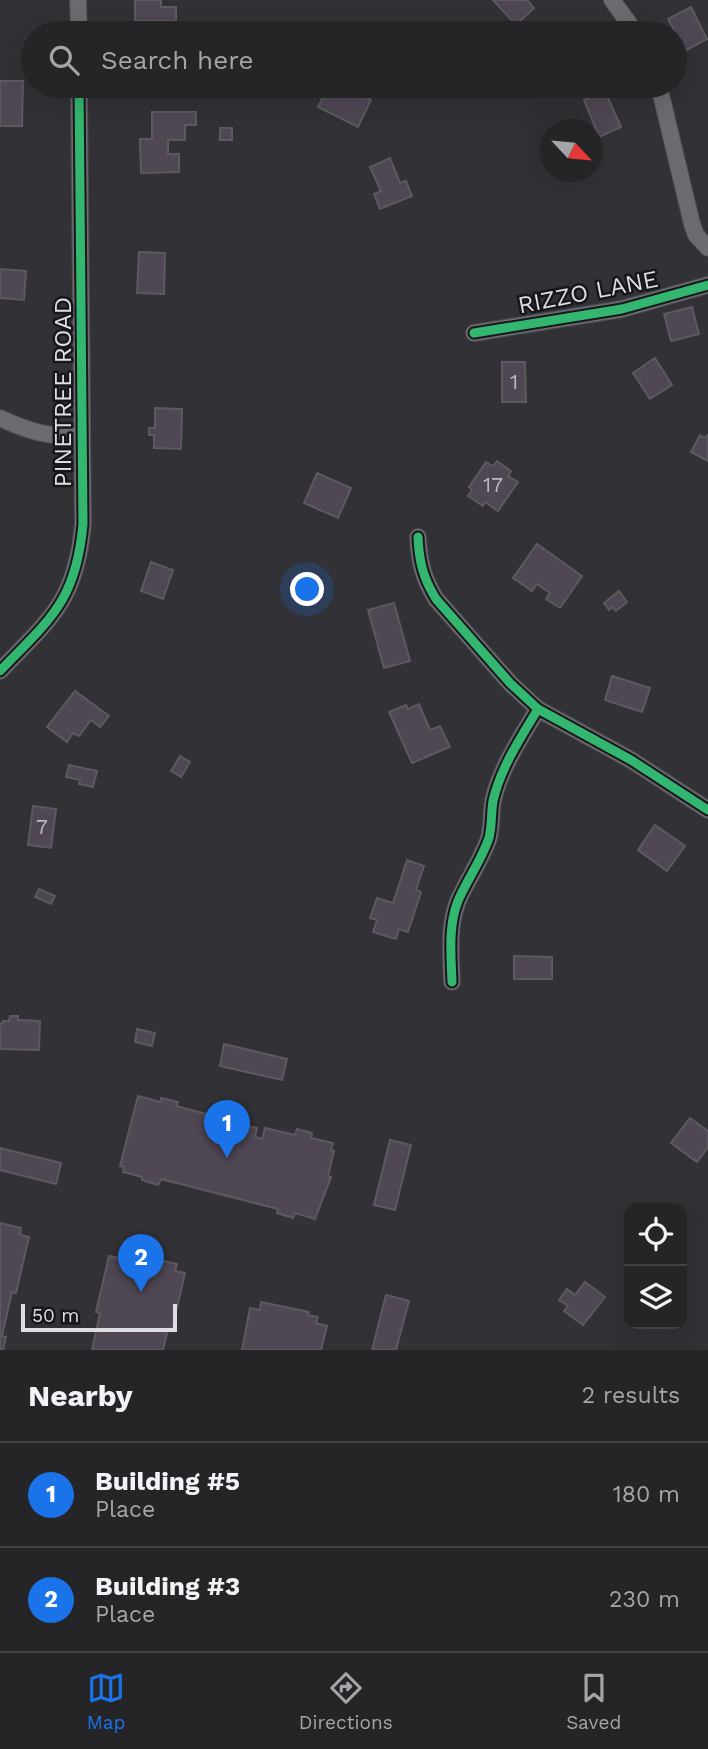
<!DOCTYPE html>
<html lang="en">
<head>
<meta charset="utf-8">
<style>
	body { margin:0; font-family:"Work Sans",sans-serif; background:#313134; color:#f1f3f6 }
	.controls { position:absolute; right:21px; bottom:21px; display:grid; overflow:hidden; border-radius:14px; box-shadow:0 7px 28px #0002 }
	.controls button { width:63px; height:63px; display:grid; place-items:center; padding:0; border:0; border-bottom:2px solid #424245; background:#252528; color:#f1f3f6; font:35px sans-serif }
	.compass { position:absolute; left:540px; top:119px; width:63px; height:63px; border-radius:50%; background:#252528; box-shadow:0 7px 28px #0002; rotate:116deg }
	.scale { position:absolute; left:21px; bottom:18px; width:156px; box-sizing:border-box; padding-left:7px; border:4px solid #dedde4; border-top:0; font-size:19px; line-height:24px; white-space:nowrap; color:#dedde4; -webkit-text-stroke:5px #18171c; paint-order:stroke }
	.you { position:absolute; left:308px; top:590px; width:24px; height:24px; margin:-18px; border:5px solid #fff; border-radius:50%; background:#1a73e8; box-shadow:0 0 0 10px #1a73e833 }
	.badge { display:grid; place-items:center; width:46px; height:46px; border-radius:50%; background:#1a73e8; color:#fff; font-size:23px; font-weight:700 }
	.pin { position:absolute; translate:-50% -58px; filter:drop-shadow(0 2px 4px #0008) }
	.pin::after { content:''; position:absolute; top:37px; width:24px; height:21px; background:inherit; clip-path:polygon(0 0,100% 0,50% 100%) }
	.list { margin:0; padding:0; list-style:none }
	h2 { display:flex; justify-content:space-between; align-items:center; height:91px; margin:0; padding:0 28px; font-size:30px }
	h2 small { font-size:23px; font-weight:400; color:#a3a5a8 }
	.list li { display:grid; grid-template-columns:46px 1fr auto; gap:21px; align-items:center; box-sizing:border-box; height:105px; padding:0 28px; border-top:2px solid #424245 }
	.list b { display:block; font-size:26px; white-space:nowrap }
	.list p { margin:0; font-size:23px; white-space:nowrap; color:#a3a5a8 }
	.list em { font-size:23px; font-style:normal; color:#a3a5a8 }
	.icon { flex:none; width:38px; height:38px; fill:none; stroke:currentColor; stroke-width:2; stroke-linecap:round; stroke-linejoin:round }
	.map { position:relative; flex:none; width:708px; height:1350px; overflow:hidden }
	.search { position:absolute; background:#252528; box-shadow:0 7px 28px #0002; left:21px; right:21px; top:21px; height:77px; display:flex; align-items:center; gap:18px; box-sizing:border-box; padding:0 24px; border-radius:38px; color:#a3a5a8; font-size:26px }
	.sheet { height:301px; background:#252528 }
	nav { display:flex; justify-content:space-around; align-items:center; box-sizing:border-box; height:98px; border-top:2px solid #424245; background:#252528; font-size:19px; color:#a3a5a8 }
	nav a { display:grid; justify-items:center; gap:4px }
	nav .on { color:#1a73e8 }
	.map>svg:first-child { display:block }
	.building { fill:#4f4754; stroke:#5b5a5e; stroke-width:2 }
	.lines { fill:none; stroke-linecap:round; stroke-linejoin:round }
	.minor-casing { stroke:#4d4d51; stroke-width:18 }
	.minor { stroke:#6c6b70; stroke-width:16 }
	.cycleway-casing { stroke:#18171c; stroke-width:13 }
	.cycleway { stroke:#33b770; stroke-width:9 }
	.labels { text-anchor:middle; stroke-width:5; stroke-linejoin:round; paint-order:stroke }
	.number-label { font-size:21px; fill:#bab8c0 }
	.street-label { font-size:24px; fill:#dedde4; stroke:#18171c }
</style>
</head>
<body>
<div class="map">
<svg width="708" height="1350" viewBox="0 0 708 1350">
	<rect width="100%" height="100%" fill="#313136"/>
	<g class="building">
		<polygon points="135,0 161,0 161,7 176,7 176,21 135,21"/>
		<polygon points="493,0 527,0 534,8 516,25"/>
		<polygon points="691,7 707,39 685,51 668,19"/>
		<polygon points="0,81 23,81 22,126 0,126"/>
		<polygon points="329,86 343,86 371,100 358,127 318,107"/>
		<polygon points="605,91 621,127 599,137 584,100"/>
		<polygon points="152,112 196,112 196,125 185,125 185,140 168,140 168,154 179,154 179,172 141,173 140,139 152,139"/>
		<rect x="220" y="128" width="12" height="12"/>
		<polygon points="390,158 400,183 406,181 412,196 380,209 374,194 381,191 370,167"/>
		<polygon points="139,252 165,253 164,294 137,293"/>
		<polygon points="0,269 26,271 24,300 0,298"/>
		<polygon points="692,307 699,334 671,341 664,314"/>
		<polygon points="655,358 672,385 650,399 633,373"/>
		<polygon points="502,362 525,362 526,402 502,402"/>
		<polygon points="155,408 182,409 181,449 154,448 154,435 149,435 149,428 155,428"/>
		<polygon points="700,435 704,438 708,435 708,461 691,452"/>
		<polygon points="497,461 511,471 508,476 518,482 498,511 485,502 483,506 468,496 472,490 469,487 486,462 493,466"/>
		<polygon points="317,473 351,488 338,518 304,503"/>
		<polygon points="537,544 582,576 560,608 546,599 550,593 537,584 532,591 513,578"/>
		<polygon points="151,562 173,570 163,599 141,591"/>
		<polygon points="619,591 627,602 616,611 612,607 609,610 604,603"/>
		<polygon points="394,603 410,661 384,668 368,610"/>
		<polygon points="612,676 650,688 642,712 605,700"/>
		<polygon points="75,691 109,716 100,727 91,720 79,736 73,733 67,742 47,727"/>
		<polygon points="419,704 430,730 440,726 450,747 412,763 389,712 406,705 408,709"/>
		<polygon points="180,756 190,762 181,777 171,771"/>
		<polygon points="69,765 97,771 93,787 79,784 80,780 66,777"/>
		<polygon points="33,806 56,809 51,848 28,845"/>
		<polygon points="655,825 685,846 667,871 638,850"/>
		<polygon points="407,860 424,866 416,890 421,892 408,932 399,929 396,939 373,932 377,920 370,918 377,898 393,903"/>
		<polygon points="39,889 55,896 51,904 35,897"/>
		<polygon points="514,956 552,957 552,979 514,979"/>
		<polygon points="10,1016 18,1016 18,1020 40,1021 39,1050 0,1049 0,1023 3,1024 3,1021 9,1021"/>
		<polygon points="137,1029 155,1033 152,1046 135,1042"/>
		<polygon points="224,1044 287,1059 282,1080 220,1066"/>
		<polygon points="138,1096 160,1102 161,1098 178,1102 176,1106 206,1114 204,1122 211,1124 212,1117 257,1128 255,1137 262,1139 265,1128 295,1135 297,1129 312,1133 311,1138 333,1143 331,1150 334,1151 328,1176 331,1177 315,1219 295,1213 293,1218 277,1213 278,1209 161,1179 158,1185 142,1180 142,1177 123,1172 124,1167 120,1166"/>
		<polygon points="690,1118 708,1131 708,1147 697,1162 671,1143"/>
		<polygon points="390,1140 411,1145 395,1210 374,1205"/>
		<polygon points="0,1148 61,1163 56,1184 0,1170"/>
		<polygon points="0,1223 21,1228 20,1235 29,1237 16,1293 12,1292 2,1336 6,1337 3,1350 0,1350"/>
		<polygon points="120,1251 177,1264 175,1271 185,1273 172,1329 168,1328 163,1350 92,1350 100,1313 96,1312 109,1256 119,1258"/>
		<polygon points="585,1282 605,1297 583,1325 564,1311 568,1306 559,1300 567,1289 575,1295"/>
		<polygon points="386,1295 409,1301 396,1350 372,1350"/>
		<polygon points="261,1302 309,1312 308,1315 318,1317 316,1323 327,1326 321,1350 242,1350 250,1308 260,1310"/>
	</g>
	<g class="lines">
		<g class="minor-casing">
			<g id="minor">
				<polyline points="78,0 79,33"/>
				<polyline points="612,0 636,33"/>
				<polyline points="659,86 692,224 696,235 708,248"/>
				<polyline points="474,333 622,309 708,285"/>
				<path d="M0 418C30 432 48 437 82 436"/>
				<path d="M418 537C419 561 423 578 436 599L510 683 538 709 631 760 708 810"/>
				<path d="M0 671C51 618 76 601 83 524L79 86"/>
				<path d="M452 982C451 955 448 926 458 901 467 880 481 861 489 838 492 826 491 813 493 801 500 769 521 737 538 709"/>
			</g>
		</g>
		<use href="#minor" class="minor"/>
		<g class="cycleway-casing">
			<g id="cycleway">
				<polyline points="474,333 622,309 708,285"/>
				<path d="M418 537C419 561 423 578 436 599L510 683 538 709 631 760 708 810"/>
				<path d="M0 671C51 618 76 601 83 524L79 86"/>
				<path d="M452 982C451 955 448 926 458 901 467 880 481 861 489 838 492 826 491 813 493 801 500 769 521 737 538 709"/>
			</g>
		</g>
		<use href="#cycleway" class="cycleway"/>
	</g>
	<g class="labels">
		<g class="number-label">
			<text x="514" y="389">1</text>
			<text x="493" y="492">17</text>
			<text x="42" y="834">7</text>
		</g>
		<g class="street-label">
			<text transform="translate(588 292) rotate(-11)" y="8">RIZZO LANE</text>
			<text transform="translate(63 392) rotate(-90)" y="8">PINETREE ROAD</text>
		</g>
	</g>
</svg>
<div class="controls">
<button><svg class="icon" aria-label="locate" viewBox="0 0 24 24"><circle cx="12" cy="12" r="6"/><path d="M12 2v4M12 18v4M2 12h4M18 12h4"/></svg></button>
<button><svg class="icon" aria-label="layers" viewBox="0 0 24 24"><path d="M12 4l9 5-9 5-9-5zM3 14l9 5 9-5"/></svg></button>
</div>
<svg class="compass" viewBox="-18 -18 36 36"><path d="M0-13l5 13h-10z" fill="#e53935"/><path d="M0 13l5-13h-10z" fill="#a3a5a8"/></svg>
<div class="scale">50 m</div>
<div class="you"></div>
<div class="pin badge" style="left:227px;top:1158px">1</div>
<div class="pin badge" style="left:141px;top:1292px">2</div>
<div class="search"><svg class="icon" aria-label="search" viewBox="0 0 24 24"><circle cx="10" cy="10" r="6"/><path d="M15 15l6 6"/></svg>Search here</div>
</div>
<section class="sheet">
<h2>Nearby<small>2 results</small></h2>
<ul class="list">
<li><span class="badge">1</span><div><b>Building #5</b><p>Place</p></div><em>180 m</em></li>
<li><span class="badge">2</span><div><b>Building #3</b><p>Place</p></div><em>230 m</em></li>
</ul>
</section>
<nav>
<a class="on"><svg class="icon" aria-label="map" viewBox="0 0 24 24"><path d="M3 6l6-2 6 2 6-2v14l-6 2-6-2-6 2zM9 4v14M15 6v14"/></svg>Map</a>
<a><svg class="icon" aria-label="directions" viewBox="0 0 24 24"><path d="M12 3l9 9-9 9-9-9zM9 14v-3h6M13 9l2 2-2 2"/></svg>Directions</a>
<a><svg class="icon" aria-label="saved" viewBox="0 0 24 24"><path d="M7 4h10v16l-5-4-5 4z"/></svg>Saved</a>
</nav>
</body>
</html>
